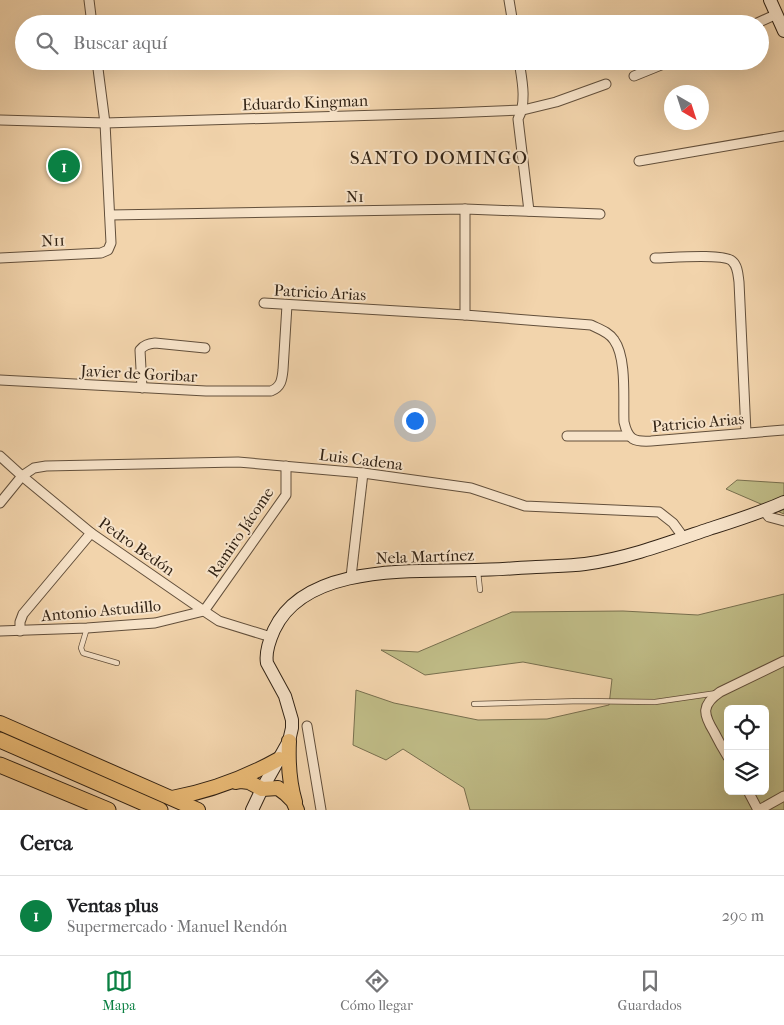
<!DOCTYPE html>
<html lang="es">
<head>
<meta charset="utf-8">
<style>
	body { margin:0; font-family:"IM FELL French Canon",serif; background:#f2f2f2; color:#202124 }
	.controls { position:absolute; right:15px; bottom:15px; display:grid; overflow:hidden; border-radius:8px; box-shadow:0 5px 20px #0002 }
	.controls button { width:45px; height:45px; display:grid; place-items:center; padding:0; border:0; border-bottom:1px solid #e0e0e0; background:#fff; color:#202124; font:25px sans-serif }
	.compass { position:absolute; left:664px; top:85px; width:45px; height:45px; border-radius:50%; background:#fff; box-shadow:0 5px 20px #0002; rotate:141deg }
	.you { position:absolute; left:414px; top:420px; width:18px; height:18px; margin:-12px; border:4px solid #fff; border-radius:50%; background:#1a73e8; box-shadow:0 0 0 8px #1a73e833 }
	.badge { display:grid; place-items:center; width:32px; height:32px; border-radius:50%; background:#0b8043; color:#fff; font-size:16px; font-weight:700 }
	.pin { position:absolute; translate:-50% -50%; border:2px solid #fff; box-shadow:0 1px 5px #0006 }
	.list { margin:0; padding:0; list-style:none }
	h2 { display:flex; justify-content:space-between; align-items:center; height:65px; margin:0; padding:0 20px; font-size:21px }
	h2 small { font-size:16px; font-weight:400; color:#757577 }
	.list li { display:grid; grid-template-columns:32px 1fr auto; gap:15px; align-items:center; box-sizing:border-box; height:80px; padding:0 20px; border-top:1px solid #e0e0e0 }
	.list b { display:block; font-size:19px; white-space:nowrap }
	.list p { margin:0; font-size:16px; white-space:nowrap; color:#757577 }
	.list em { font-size:16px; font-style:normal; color:#757577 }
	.icon { flex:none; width:28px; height:28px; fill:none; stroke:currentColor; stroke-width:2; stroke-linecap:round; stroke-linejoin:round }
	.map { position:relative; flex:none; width:784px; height:810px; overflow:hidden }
	.search { position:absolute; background:#fff; box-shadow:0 5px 20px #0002; left:15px; right:15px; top:15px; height:55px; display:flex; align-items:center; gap:12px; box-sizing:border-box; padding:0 18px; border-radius:28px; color:#757577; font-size:19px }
	.sheet { height:145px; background:#fff }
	nav { display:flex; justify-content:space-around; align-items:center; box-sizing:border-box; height:70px; border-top:1px solid #e0e0e0; background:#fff; font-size:14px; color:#757577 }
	nav a { display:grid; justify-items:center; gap:2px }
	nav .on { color:#0b8043 }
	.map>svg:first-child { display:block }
	.green { fill:#bfbb86; stroke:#786f4e; fill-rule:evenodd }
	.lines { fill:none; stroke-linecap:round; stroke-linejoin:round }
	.service-casing { stroke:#624f3b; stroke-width:6 }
	.minor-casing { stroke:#624f3b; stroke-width:11 }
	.secondary-casing { stroke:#322315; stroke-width:14 }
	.primary-casing { stroke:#322315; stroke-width:16 }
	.trunk-casing { stroke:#322315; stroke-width:17 }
	.service { stroke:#f7e3c9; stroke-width:4.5 }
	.minor { stroke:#f7e3c9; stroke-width:9 }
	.secondary { stroke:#f7e3c9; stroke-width:12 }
	.primary { stroke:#e9ba76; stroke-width:14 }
	.trunk { stroke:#e9ba76; stroke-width:15 }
	.labels { text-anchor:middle; stroke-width:4; stroke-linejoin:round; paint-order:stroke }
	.street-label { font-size:16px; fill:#322315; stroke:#f7e3c9 }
	.quarter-label { font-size:19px; letter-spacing:1px; fill:#322315; stroke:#f7e3c9 }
</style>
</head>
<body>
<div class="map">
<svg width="784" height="810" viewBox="0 0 784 810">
	<rect width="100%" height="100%" fill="#f2d4ac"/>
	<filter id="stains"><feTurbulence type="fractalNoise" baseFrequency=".004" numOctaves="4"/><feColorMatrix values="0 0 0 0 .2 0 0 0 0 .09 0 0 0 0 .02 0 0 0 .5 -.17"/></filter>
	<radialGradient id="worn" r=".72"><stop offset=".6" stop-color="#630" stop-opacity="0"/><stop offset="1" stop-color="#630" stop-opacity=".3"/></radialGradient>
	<g class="green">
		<polygon points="737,480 784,483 784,514 726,489"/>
		<path d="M784 594V810H470L464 788 403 749 386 760 353 745 356 690 394 703 478 720 547 719 609 705 612 679 523 662 425 675 381 650 418 652 512 612 623 611 698 615ZM728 709H765V791H728Z"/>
	</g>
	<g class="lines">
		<g class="service-casing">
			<g id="service">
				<polyline points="478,572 480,590"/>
				<polyline points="87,628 81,648 83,653 117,663"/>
				<polyline points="474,704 582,701 655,702 717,693"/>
			</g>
		</g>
		<g class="minor-casing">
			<g id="minor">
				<polyline points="89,0 92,24"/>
				<polyline points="509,0 513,24"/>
				<polyline points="755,24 777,14"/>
				<path d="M519 61C522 80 527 102 518 119L529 211"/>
				<polyline points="634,76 671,61"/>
				<polyline points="0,120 105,123 449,113 523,110 556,102 606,84"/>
				<polyline points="639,161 784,136"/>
				<path d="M465 209V315L591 325C599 329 609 332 614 340 627 358 623 400 624 422 628 440 634 442 651 441L784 430"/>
				<polyline points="110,215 465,209 600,214"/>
				<polyline points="0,258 101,253 108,250 111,243 105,123 97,61"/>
				<path d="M655 258C669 258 723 253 732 261 738 266 738 275 739 282L746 433"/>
				<polyline points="264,303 465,315"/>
				<path d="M0 380 206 391H271C281 387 282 380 283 370L287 305"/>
				<path d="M142 388 140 350C144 345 148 344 155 343L205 348"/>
				<polyline points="567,436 629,436"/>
				<polyline points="0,456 22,476 91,533 204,611 219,621 271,637"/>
				<polyline points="0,503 22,476 34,468 46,466 238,462 363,473 471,488 525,506 659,512 673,523 684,538"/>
				<polyline points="764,511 769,517 784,521"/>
				<polyline points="351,577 363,473"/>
				<polyline points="0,631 87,628 155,623 204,611 286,495 286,466"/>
				<polyline points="20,631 20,622 23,614 91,533"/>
				<polyline points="307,726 321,810"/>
				<path d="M728 757C723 749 718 740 714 732 703 714 701 705 720 692L784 661"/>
				<polyline points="748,791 758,810"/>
				<polyline points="759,810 784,796"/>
			</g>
		</g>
		<g class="secondary-casing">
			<g id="secondary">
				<polyline points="770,0 784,31"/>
				<path d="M252 810 262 789 289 741 292 728V720L285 696 267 663C265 652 270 639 274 630 305 563 414 572 475 570 495 570 515 568 536 567 552 566 569 566 585 564 628 558 668 543 709 529 734 521 760 513 784 502"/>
			</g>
		</g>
		<g class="primary-casing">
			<g id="primary">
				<polyline points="0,723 198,810"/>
				<path d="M289 741C288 762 289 782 295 802"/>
				<polyline points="236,782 241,781 249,782 262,789 278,788 286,794 293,801 297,810"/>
				<path d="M172 798C210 791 245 778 279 759"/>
			</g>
		</g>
		<g class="trunk-casing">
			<g id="trunk">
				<polyline points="0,740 160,810"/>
				<polyline points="0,765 108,810"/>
			</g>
		</g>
		<use href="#service" class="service"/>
		<use href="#minor" class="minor"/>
		<use href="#secondary" class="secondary"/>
		<use href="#primary" class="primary"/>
		<use href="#trunk" class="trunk"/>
	</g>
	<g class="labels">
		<g class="street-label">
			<text transform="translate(305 102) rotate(-2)" y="6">Eduardo Kingman</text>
			<text transform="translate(355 196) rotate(-1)" y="6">N1</text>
			<text transform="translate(53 240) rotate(-3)" y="6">N11</text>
			<text transform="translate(320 292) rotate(3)" y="6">Patricio Arias</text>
			<text transform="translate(139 373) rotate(3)" y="6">Javier de Goribar</text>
			<text transform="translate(698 422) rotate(-5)" y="6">Patricio Arias</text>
			<text transform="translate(361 459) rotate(7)" y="6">Luis Cadena</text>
			<text transform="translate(240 532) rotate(-56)" y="6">Ramiro Jácome</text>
			<text transform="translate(137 546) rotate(35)" y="6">Pedro Bedón</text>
			<text transform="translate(425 556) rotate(-2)" y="6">Nela Martínez</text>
			<text transform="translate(101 610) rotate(-5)" y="6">Antonio Astudillo</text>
		</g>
		<g class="quarter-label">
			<text x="439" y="164">SANTO DOMINGO</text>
		</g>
	</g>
	<rect width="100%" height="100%" filter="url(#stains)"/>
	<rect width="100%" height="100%" fill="url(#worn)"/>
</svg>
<div class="controls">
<button><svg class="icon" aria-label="locate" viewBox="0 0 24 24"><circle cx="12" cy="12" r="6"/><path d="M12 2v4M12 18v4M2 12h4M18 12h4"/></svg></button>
<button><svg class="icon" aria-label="layers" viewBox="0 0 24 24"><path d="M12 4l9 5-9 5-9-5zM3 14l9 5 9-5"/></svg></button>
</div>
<svg class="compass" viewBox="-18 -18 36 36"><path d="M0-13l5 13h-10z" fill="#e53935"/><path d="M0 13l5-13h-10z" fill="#757577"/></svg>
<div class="you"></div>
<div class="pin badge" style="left:64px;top:166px">1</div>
<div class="search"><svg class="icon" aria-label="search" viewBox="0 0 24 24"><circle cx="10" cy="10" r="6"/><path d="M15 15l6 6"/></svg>Buscar aquí</div>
</div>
<section class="sheet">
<h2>Cerca<small></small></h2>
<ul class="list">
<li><span class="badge">1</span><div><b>Ventas plus</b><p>Supermercado · Manuel Rendón</p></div><em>290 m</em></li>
</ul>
</section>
<nav>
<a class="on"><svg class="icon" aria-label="map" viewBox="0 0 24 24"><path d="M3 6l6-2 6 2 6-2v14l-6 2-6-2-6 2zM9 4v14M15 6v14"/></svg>Mapa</a>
<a><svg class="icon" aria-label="directions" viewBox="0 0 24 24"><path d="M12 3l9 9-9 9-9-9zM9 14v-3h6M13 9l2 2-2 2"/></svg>Cómo llegar</a>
<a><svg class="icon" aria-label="saved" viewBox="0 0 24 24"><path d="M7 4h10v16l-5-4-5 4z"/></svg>Guardados</a>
</nav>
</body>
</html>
